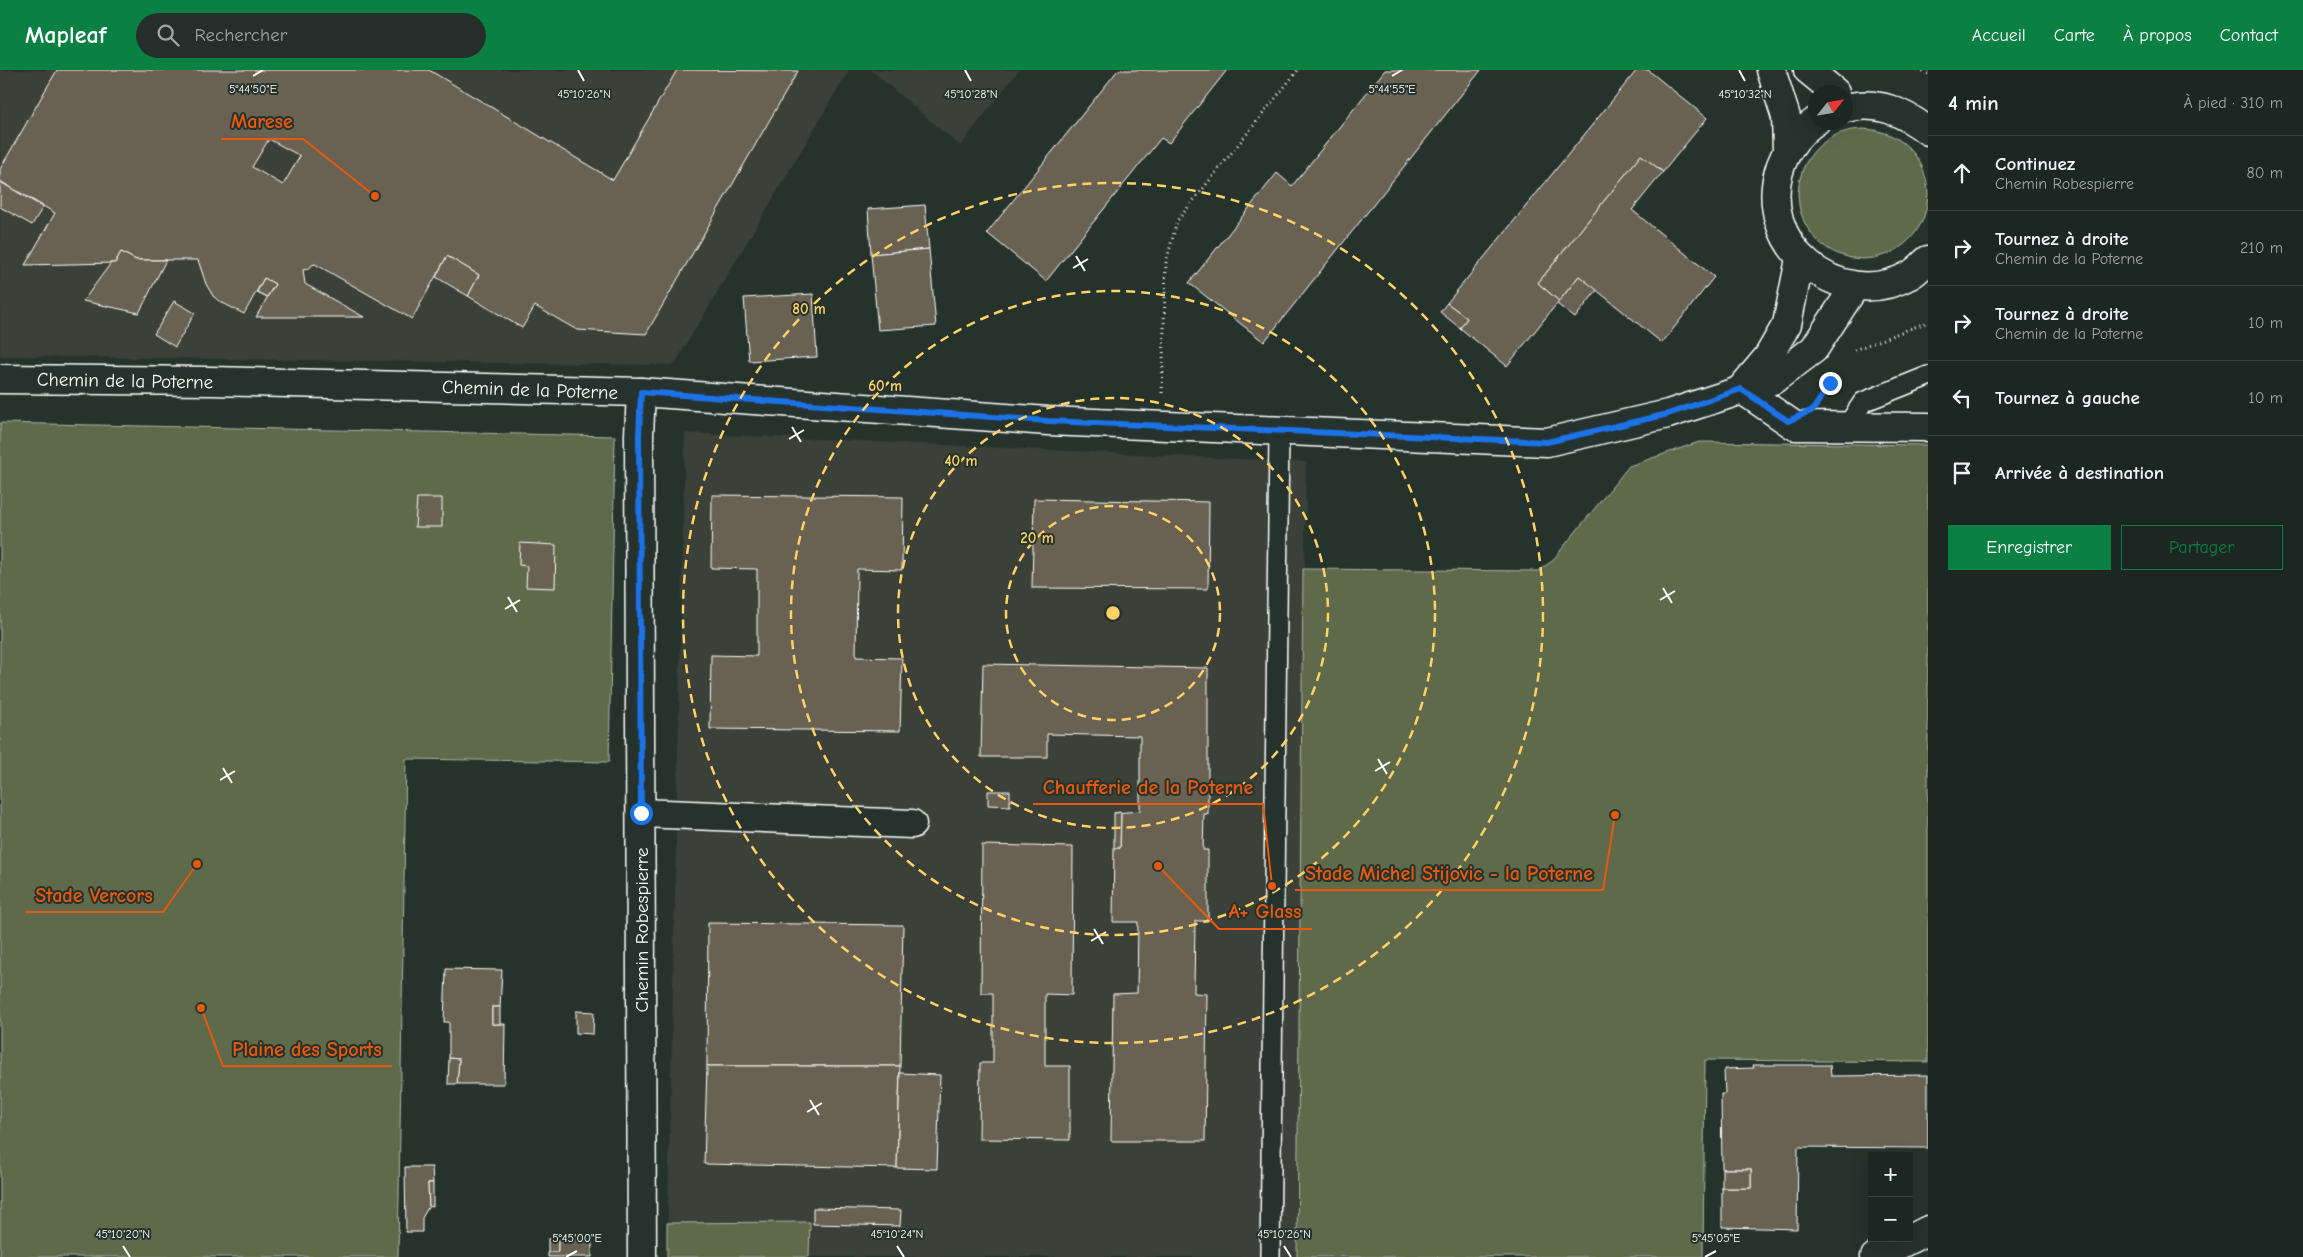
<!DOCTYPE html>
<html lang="fr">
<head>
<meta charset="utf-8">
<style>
	body { margin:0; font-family:"Comic Neue",sans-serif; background:#252e2a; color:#f1f3f6 }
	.controls { position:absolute; right:15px; bottom:15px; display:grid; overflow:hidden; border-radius:0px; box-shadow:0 5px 20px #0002 }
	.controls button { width:45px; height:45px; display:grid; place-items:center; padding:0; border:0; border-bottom:1px solid #3a4340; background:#1c2622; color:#f1f3f6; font:25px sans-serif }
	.compass { position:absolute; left:1808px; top:15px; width:45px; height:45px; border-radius:50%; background:#1c2622; box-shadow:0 5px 20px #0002; rotate:59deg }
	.stop { position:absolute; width:15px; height:15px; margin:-11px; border:4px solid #1a73e8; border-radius:50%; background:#fff }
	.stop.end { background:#1a73e8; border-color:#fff; box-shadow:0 1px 5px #0008 }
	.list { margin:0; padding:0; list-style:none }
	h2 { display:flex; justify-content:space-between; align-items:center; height:65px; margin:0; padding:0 20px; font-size:21px }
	h2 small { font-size:16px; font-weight:400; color:#a0a5a5 }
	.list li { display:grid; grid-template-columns:32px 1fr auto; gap:15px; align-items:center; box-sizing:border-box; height:75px; padding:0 20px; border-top:1px solid #3a4340 }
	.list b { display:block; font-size:19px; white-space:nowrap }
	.list p { margin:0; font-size:16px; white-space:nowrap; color:#a0a5a5 }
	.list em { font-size:16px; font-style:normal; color:#a0a5a5 }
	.actions { display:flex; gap:10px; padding:15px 20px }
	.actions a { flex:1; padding:11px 0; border:1px solid #0b8043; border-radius:0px; text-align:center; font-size:18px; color:#0b8043 }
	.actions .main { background:#0b8043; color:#fff }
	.icon { flex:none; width:28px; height:28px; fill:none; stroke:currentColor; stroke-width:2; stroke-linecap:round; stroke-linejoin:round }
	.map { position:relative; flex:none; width:1928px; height:1187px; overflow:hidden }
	header { display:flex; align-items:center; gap:30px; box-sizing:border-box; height:70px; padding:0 25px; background:#0b8043; color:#fff }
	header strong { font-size:24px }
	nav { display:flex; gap:28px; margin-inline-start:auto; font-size:18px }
	.search { width:350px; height:45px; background:#252e2a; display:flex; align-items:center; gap:12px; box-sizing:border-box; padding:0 18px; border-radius:28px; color:#a0a5a5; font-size:19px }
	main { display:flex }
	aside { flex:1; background:#1c2622 }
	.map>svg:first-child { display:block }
	.built { fill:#3a4138 }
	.green { fill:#5e6b4c; stroke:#aeb5a6 }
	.building { fill:#696252; stroke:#fff; fill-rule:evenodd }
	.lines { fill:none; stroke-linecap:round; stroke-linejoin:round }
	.lane-casing { stroke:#fff; stroke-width:22 }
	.street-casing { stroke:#fff; stroke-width:31 }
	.secondary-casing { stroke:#fff; stroke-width:31 }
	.path { stroke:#fff; stroke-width:3; stroke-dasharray:1 4; stroke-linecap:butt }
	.lane { stroke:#26332d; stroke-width:19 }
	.street { stroke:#26332d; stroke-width:28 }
	.secondary { stroke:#26332d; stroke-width:28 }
	.route { stroke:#1a73e8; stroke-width:6 }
	.ticks { fill:none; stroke:#fff; stroke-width:2 }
	.ring { fill:none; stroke:#ffd166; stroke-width:2.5; stroke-dasharray:9 6 }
	.labels { text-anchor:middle; stroke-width:4; stroke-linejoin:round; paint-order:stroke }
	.street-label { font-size:19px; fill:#fff; stroke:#26332d }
	.ticks-label { font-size:12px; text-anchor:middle; fill:#fff; stroke:#26332d; stroke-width:4; stroke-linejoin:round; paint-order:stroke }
	.centre { fill:#ffd166; stroke:#26332d; stroke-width:2.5 }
	.ring-label { font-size:15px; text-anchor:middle; font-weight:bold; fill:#ffd166; stroke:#26332d; stroke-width:4; stroke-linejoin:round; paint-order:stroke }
	.leader { fill:none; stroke:#e8590c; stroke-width:2 }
	.callout-dot { fill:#e8590c; stroke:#26332d; stroke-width:2 }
	.callout-label { font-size:20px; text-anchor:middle; font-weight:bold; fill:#e8590c; stroke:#26332d; stroke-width:4; stroke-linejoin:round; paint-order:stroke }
</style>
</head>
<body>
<header>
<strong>Mapleaf</strong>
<div class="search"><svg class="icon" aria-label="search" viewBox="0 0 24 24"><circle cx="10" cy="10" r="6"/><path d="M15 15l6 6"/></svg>Rechercher</div>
<nav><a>Accueil</a><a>Carte</a><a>À propos</a><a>Contact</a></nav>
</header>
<main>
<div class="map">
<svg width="1928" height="1187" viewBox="0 0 1928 1187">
	<rect width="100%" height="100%" fill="#26332d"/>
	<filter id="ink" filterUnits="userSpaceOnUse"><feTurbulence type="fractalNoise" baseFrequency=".02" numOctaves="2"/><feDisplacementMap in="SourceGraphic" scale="10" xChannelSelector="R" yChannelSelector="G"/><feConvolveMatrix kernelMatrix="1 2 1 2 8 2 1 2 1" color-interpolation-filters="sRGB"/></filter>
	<g filter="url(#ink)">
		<g class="built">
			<polygon points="0,0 849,0 674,295 0,286"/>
			<polygon points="871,0 1019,0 960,76"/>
			<polygon points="685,363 1306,392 1297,1187 667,1187"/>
		</g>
		<g class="green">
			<circle cx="1863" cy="124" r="65"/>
			<polygon points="0,353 615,366 609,692 406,689 398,1187 0,1187"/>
			<polygon points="1699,372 1928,375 1928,992 1705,990 1703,1187 1297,1187 1303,499 1538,501 1552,491 1629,396"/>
			<polygon points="810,1152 809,1187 667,1187 667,1153"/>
		</g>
		<g class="building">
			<path d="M57 0H429L613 110 677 0 798 1 646 264 577 260 535 236 522 258 468 226 479 205 447 186 412 249 315 194 312 195 309 199 303 200 305 214 364 247H256L275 214 264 208 244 244 219 231 213 226 206 214 198 190H136L121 182 115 193 25 195 55 143 0 111V99ZM269 69 300 86 283 115 252 97Z"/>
			<polygon points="1118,0 1227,0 1169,73 1161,68 1046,211 987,163"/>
			<polygon points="1385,0 1481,0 1264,272 1189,213 1277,103 1292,116"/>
			<polygon points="1637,0 1648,0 1707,48 1663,102 1641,85 1538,213 1559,231 1507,296 1460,258 1467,248 1447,233"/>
			<polygon points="1641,85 1663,102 1632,140 1714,207 1662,273 1579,206 1559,231 1538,213"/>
			<polygon points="0,112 43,137 32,155 0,137"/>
			<polygon points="925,135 929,179 871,184 868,139"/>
			<polygon points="929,179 936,256 878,260 871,184"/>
			<polygon points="121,182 136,190 166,190 139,243 83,231 111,193 115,193"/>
			<polygon points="447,186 479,205 468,226 436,207"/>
			<polygon points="1579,206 1597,220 1575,248 1557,234"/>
			<polygon points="264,208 275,214 267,227 257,222"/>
			<polygon points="813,224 817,287 749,291 744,228"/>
			<polygon points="174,231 195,243 175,277 154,264"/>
			<polygon points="1447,233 1467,248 1460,258 1440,242"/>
			<polygon points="712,425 903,427 902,500 857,499 856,587 902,588 900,661 710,659 711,585 757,586 757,499 711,498"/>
			<polygon points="417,428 442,428 442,457 415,457"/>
			<polygon points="1034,429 1209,432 1208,519 1032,518"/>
			<polygon points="520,473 556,475 555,518 526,517 527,496 519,495"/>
			<polygon points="983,594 1208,598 1208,744 1204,744 1203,780 1208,780 1208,851 1195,851 1194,923 1207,924 1205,1071 1111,1071 1113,924 1137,923 1138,852 1113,852 1114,778 1120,778 1121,742 1114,743 1140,741 1140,666 1047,664 1047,687 981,687"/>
			<polygon points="988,721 1010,721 1010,736 988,735"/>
			<polygon points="1121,742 1120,778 1114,778 1114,743"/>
			<polygon points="982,775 1073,777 1072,925 1045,924 1045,996 1070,996 1070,1070 979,1069 980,993 993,993 993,923 981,923"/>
			<polygon points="708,853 903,855 900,996 707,996"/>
			<polygon points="446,899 502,900 500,937 492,937 492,954 505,954 504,1014 457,1014 459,989 449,988 449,952 444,952"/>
			<rect x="492" y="937" width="8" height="17"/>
			<polygon points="576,941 594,942 593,964 576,963"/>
			<polygon points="449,988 459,989 457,1014 448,1014"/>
			<polygon points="1753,995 1830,995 1831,1006 1928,1005 1928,1078 1798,1077 1797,1159 1722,1157 1722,1118 1751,1118 1751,1099 1722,1099 1721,1024 1725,1024 1724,999 1754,998"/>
			<polygon points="707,996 900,996 897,1098 704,1094"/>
			<polygon points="900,1003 940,1005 937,1099 897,1098"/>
			<polygon points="405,1097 432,1097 433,1113 428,1113 429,1136 422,1148 422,1162 406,1162"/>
			<rect x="1722" y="1099" width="29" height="19"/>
			<polygon points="428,1113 433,1113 433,1137 429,1136"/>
			<polygon points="813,1138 901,1140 900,1156 813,1154"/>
			<rect x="548" y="1169" width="10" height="13"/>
			<polygon points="558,1169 592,1169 592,1187 548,1187 548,1182 558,1182"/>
		</g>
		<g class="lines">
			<g class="lane-casing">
				<g id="lane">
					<polyline points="1847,356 1863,332 1928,306"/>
					<polyline points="1270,1187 1279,362"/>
				</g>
			</g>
			<g class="street-casing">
				<g id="street">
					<polyline points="0,309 211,311 641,322 1048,351 1547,372 1668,344 1773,310 1814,279 1855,216"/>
					<polyline points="1741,319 1795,356 1928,357"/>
					<polyline points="1741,319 1768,287 1787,254 1800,189"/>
					<polyline points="641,322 639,365 642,1187"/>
					<polyline points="641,743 912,754"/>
					<polyline points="1875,1187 1928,1160"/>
				</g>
			</g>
			<g class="secondary-casing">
				<g id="secondary">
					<polyline points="1771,0 1786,47 1787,80"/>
					<polyline points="1808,0 1835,22"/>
					<path d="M1846 38C1878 30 1903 42 1928 61"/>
					<path d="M1816 51C1799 62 1788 77 1781 95 1753 173 1838 245 1910 205 1917 201 1922 195 1928 190"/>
				</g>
			</g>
			<g class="path">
				<polyline points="1918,0 1928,4"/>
				<polyline points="1854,280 1928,252"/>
				<polyline points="1162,323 1166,193 1177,151 1298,0"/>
				<polyline points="1823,325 1832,308"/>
			</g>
			<use href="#lane" class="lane"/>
			<use href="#street" class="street"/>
			<use href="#secondary" class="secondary"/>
		</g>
	</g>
	<g class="lines" filter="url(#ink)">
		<polyline class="route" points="641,743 639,365 641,322 1048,351 1547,372 1668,344 1741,319 1788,351 1813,340 1830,313"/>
	</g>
	<path class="ticks" d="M578 0 584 11M965 0 971 11M1739 0 1745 11M253 6 263 0M1392 6 1402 0M1076 186 1085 201M1073 198 1088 189M792 357 801 372M789 369 804 360M1663 518 1672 533M508 527 517 542M1660 530 1675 521M505 539 520 530M1378 689 1387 704M223 698 232 713M1375 701 1390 692M220 710 235 701M1094 859 1103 874M1091 871 1106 862M810 1030 819 1045M807 1042 822 1033M123 1176 130 1187M897 1176 904 1187M1284 1176 1291 1187M566 1187 577 1181M1705 1187 1716 1181"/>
	<g class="ring">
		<circle cx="1113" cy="543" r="107"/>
		<circle cx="1113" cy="543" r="215"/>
		<circle cx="1113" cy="543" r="322"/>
		<circle cx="1113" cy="543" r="430"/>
	</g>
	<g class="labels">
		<g class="street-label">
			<text transform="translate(125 310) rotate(1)" y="7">Chemin de la Poterne</text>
			<text transform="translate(530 319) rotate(2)" y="7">Chemin de la Poterne</text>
			<text transform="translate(641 860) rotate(-90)" y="7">Chemin Robespierre</text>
		</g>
	</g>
	<g class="ticks-label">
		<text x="253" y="23">5°44'50"E</text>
		<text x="1392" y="23">5°44'55"E</text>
		<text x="584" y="28">45°10'26"N</text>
		<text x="971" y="28">45°10'28"N</text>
		<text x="1745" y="28">45°10'32"N</text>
		<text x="123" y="1168">45°10'20"N</text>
		<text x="897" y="1168">45°10'24"N</text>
		<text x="1284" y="1168">45°10'26"N</text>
		<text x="577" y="1172">5°45'00"E</text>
		<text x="1716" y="1172">5°45'05"E</text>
	</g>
	<circle cx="1113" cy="543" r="8" class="centre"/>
	<g class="ring-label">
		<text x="809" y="244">80 m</text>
		<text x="885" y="321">60 m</text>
		<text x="961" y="396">40 m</text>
		<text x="1037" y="473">20 m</text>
	</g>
	<path class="leader" d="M375 126L303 69H221M1272 816L1263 734H1033M1615 745L1603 820H1295M197 794L163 842H25M1158 796L1219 859H1312M201 938L223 996H392"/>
	<g class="callout-dot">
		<circle cx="375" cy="126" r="5"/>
		<circle cx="1272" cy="816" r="5"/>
		<circle cx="1615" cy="745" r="5"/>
		<circle cx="197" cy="794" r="5"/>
		<circle cx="1158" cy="796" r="5"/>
		<circle cx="201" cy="938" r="5"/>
	</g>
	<g class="callout-label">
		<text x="262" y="58">Marese</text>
		<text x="1148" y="724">Chaufferie de la Poterne</text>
		<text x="1449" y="810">Stade Michel Stijovic - la Poterne</text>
		<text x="94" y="832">Stade Vercors</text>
		<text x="1265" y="848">A+ Glass</text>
		<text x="307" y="986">Plaine des Sports</text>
	</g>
</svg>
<div class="controls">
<button>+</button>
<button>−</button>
</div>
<svg class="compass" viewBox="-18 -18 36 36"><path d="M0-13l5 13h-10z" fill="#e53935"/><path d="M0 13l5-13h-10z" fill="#a0a5a5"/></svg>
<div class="stop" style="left:641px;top:743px"></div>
<div class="stop end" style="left:1830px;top:313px"></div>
</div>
<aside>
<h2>4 min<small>À pied · 310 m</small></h2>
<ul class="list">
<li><svg class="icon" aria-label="ahead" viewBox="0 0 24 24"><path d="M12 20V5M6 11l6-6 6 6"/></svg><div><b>Continuez</b><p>Chemin Robespierre</p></div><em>80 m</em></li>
<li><svg class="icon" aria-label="right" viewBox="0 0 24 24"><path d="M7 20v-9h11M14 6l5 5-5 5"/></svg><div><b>Tournez à droite</b><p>Chemin de la Poterne</p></div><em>210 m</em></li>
<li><svg class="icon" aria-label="right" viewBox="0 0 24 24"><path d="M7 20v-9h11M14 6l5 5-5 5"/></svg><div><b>Tournez à droite</b><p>Chemin de la Poterne</p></div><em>10 m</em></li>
<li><svg class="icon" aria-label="left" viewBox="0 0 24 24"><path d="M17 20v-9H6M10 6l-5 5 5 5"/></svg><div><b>Tournez à gauche</b></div><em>10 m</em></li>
<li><svg class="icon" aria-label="arrive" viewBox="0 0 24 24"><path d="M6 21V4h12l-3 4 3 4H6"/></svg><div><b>Arrivée à destination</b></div></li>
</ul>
<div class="actions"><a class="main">Enregistrer</a><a>Partager</a></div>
</aside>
</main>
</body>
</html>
